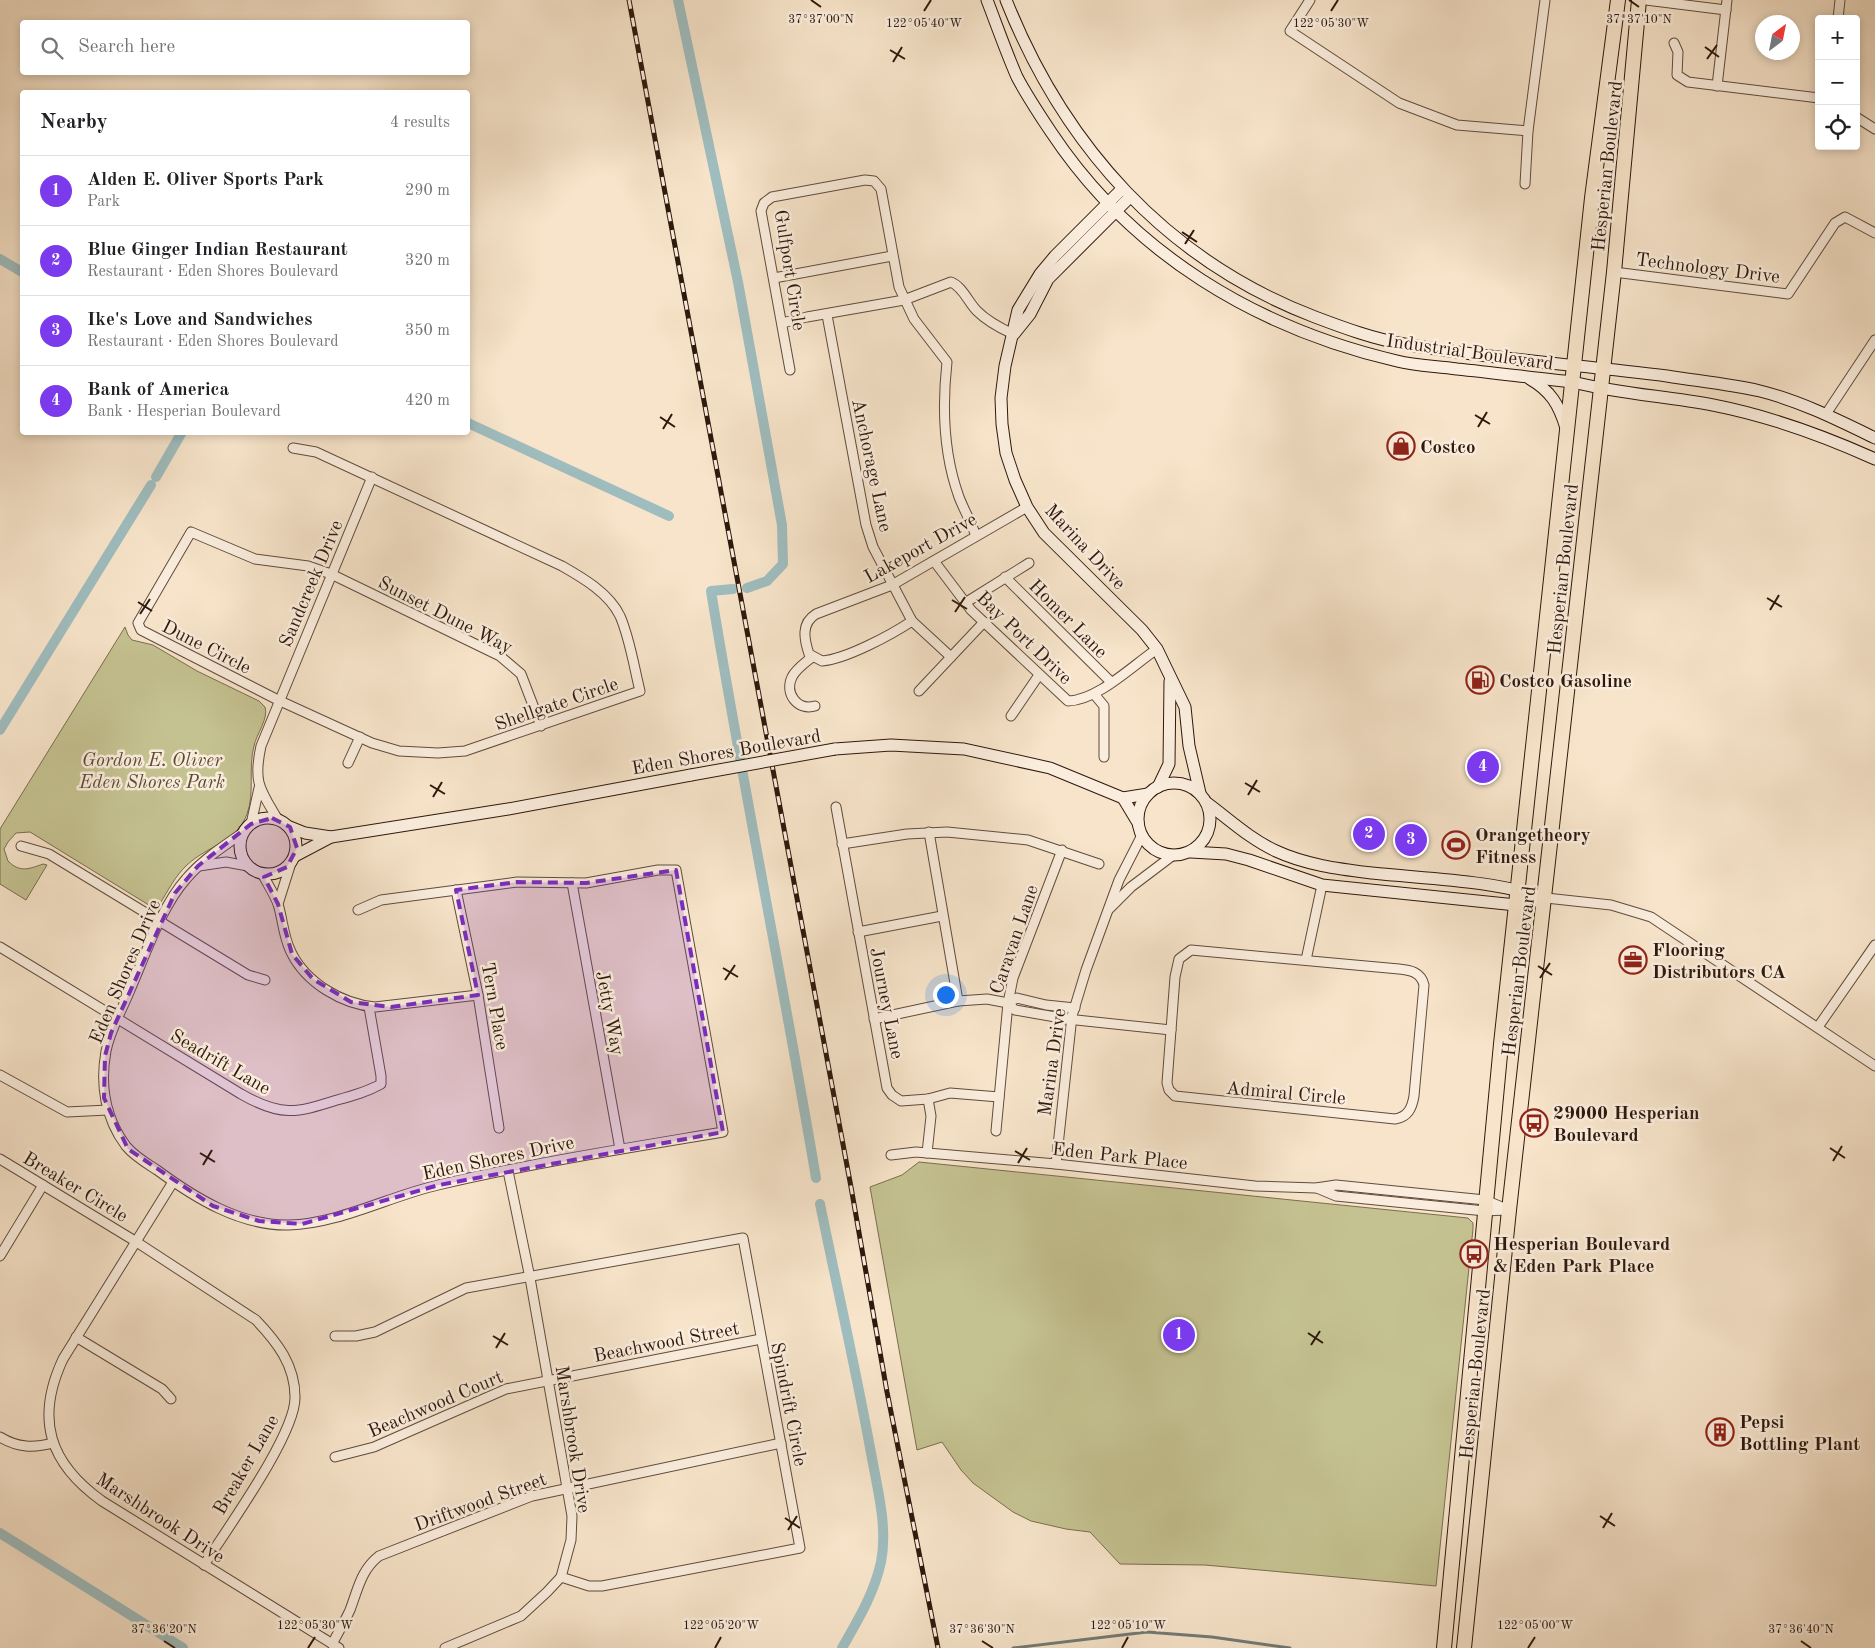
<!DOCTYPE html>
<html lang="en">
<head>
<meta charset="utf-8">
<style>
	body { margin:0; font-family:"Old Standard TT",serif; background:#f2f2f2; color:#202124 }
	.controls { position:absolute; right:15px; top:15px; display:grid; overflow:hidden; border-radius:5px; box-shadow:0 2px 8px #0003 }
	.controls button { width:45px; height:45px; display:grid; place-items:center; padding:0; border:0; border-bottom:1px solid #e0e0e0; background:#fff; color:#202124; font:25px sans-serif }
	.compass { position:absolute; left:1755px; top:15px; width:45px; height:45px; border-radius:50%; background:#fff; box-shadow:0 2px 8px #0003; rotate:32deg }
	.you { position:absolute; left:945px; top:994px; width:18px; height:18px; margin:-12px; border:4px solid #fff; border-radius:50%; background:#1a73e8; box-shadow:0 0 0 8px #1a73e833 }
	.badge { display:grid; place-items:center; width:32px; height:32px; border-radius:50%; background:#7c3aed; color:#fff; font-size:16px; font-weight:700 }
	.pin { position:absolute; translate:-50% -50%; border:2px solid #fff; box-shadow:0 1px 5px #0006 }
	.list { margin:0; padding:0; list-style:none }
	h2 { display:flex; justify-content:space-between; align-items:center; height:65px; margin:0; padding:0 20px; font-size:21px }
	h2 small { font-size:16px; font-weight:400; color:#757577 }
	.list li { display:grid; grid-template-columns:32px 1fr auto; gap:15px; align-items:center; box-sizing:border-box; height:70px; padding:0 20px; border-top:1px solid #e0e0e0 }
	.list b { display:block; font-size:19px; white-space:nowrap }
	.list p { margin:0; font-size:16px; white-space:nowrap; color:#757577 }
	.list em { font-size:16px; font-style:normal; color:#757577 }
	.icon { flex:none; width:28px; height:28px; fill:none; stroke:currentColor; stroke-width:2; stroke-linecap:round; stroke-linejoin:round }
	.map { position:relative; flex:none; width:1875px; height:1648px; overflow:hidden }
	.search { position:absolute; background:#fff; box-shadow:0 2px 8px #0003; left:20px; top:20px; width:450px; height:55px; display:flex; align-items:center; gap:12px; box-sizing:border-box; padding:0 18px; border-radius:5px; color:#757577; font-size:19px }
	.panel { position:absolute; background:#fff; box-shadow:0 2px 8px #0003; left:20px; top:90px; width:450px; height:345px; border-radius:5px }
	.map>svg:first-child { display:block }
	.green { fill:#c5c291; stroke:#7a6d4e }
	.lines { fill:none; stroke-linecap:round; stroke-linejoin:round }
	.stream { stroke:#727b77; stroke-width:3 }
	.canal { stroke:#9fbdbf; stroke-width:10 }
	.street-casing { stroke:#614b3c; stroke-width:11 }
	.secondary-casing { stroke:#2f180c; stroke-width:13 }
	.primary-casing { stroke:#2f180c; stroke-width:16 }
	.street { stroke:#faeddd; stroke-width:9 }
	.secondary { stroke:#faeddd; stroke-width:11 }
	.primary { stroke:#f7e4ca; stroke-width:14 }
	.rail-casing { stroke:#2f180c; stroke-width:5 }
	.rail { stroke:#faeddd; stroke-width:3; stroke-dasharray:9; stroke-linecap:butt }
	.secondary-bridge-casing { stroke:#2f180c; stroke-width:13; stroke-linecap:butt }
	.secondary-bridge { stroke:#faeddd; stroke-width:11 }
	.marked { fill:#7b2cbf; fill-opacity:0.2; stroke:#7b2cbf; stroke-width:4; stroke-dasharray:10 6; stroke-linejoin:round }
	.ticks { fill:none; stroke:#2f180c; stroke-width:2 }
	.labels { text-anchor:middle; stroke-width:5; stroke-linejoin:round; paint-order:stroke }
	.street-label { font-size:19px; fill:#2f180c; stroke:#faeddd }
	.poi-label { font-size:19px; font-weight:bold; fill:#2f180c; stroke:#faeddd; text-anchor:start }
	.park-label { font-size:19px; font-style:italic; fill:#5c4b34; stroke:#faeddd }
	.ticks-label { font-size:12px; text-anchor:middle; fill:#2f180c; stroke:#faeddd; stroke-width:5; stroke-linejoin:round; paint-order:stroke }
</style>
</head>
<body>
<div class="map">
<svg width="1875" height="1648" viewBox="0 0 1875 1648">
	<rect width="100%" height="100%" fill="#f7e4ca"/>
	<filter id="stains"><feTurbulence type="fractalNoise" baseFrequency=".004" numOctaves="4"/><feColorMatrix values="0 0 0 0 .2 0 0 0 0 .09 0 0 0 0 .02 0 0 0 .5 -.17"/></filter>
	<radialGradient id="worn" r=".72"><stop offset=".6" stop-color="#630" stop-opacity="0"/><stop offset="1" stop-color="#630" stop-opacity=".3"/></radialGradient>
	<g class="green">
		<path d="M125 627 128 635 132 640 153 645 197 671 259 701 265 707C269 718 256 735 254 746 248 768 255 793 247 814 237 842 207 846 187 865 175 876 168 891 159 905L152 907 30 832 16 833 8 842 4 849 8 861C20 873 29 869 43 864L47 865 26 900 0 884V829Z"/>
		<polygon points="919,1162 1468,1218 1473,1223 1473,1229 1436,1586 1205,1565 1120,1564 1090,1532 1066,1529 1031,1521 1013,1512 973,1483 961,1470 942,1442 917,1450 870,1187 902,1175"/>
	</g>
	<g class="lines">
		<polyline class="stream" points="1013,1648 1147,1632 1212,1637 1290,1648"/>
		<g class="canal">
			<polyline points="678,0 738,282 782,525 783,564 767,581 747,588"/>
			<polyline points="0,259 22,272"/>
			<polyline points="468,423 669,516"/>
			<polyline points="156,477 182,432"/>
			<path d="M733 589 711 591C743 787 783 982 816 1178"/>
			<polyline points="0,730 151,485"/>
			<path d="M820 1204C837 1287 856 1370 871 1453 877 1487 888 1527 881 1562 874 1594 858 1620 842 1648"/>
			<polyline points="0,1533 183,1648"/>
		</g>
		<g class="street-casing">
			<g id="street">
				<polyline points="1310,0 1290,31 1399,103 1457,125 1528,131"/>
				<polyline points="1646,0 1726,10"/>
				<polyline points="1838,19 1840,0"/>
				<polyline points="1674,43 1678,52 1677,75 1688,82 1819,98"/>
				<polyline points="1717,86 1727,0"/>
				<polyline points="1856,117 1875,129"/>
				<polyline points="1525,184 1528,131 1545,0"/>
				<polyline points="1614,272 1788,294 1835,223 1845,217 1875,233"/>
				<polyline points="774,278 892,256"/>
				<polyline points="827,315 866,525 873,547 912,621 951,657"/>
				<path d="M782 323 807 317 904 300 951 282C963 287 968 302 977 311 987 321 1000 328 1013 334"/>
				<path d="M790 370 761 211 764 203 772 197 865 180 874 181 881 189 899 287 914 319 947 362C942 407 943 453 959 497 964 510 971 522 976 536"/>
				<polyline points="1826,414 1875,340"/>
				<path d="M293 448 316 452 562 566C583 578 609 593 620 616 630 639 634 667 640 691L465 751 438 753 399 751 372 743 278 700 141 630 138 623 191 532 255 559 308 566 331 574 500 656 521 674 541 726"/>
				<path d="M934 561 971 610 1068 701C1098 700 1132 666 1157 649"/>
				<polyline points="1005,577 1111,682"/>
				<polyline points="965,603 1029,563"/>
				<path d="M912 621C891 635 846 659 822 661L809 654C804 639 801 623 816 614L892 585 1027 507"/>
				<path d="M812 657C805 663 796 669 792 677 784 694 798 711 815 706"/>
				<polyline points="919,691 984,622"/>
				<polyline points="1094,694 1104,706 1104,757"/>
				<polyline points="1011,716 1039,675"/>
				<polyline points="348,763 360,737"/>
				<polyline points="836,807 887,1088 892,1095 901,1101 928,1099 950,1093 999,1097"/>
				<path d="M278 820C260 789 253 783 261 746L372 477"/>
				<polyline points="251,824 259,788"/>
				<path d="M244 832C224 846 202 860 186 879 161 907 145 956 130 990 122 1010 110 1030 106 1051 100 1084 105 1118 126 1146 134 1156 146 1163 157 1170 195 1198 240 1226 289 1225 338 1224 390 1196 438 1185 532 1163 628 1148 723 1132L676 870H658L586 883 517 882 381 900 358 910"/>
				<polyline points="929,832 958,1001"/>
				<polyline points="842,844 907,834 947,832 1028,840 1099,864"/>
				<polyline points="21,846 49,854 248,975 265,980"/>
				<polyline points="199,866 226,862 248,866"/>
				<path d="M262 873C267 883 274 894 278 904 283 920 283 936 291 952 306 983 342 1004 375 1007L478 995"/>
				<polyline points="572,883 620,1149"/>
				<polyline points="456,890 478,995 499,1128"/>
				<polyline points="1546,898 1611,905 1651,917 1875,1066"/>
				<polyline points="278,904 291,863"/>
				<polyline points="1110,908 1131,887 1172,856"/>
				<polyline points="858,932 942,916"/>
				<path d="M0 947 241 1094C281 1117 296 1113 337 1100 352 1096 367 1092 381 1084V1076L369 1007"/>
				<path d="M1191 950 1399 969C1410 970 1421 972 1424 985L1414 1096C1412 1108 1408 1117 1395 1119L1175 1096 1169 1090 1167 1083 1175 977 1179 959Z"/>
				<polyline points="1306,960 1322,885"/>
				<polyline points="1008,1003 1017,998 1046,1005 1075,1008"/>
				<polyline points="874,1019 958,1001 987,999 1008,1003 1015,1010 1067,1019 1171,1030"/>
				<polyline points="1818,1027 1875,945"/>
				<polyline points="0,1075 67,1112 108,1110"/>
				<polyline points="996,1131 1008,1003 1013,978 1062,850"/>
				<polyline points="927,1153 931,1116 928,1099"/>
				<polyline points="891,1155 916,1152 1056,1164 1255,1186 1316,1188 1336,1185 1485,1200 1509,1210"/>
				<path d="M0 1159 135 1241 256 1320C277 1342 295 1365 295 1397 296 1434 226 1530 204 1565"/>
				<polyline points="1056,1164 1072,1016 1086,970 1119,880 1142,835"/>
				<path d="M173 1182 63 1359C35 1419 49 1463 102 1501L339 1648"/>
				<polyline points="1317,1188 1336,1196 1485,1211 1506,1210"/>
				<polyline points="0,1256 43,1185"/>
				<polyline points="335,1336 356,1336 375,1332 466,1288 743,1238 800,1548 602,1586 589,1586 561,1577"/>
				<polyline points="76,1337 162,1389 171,1399"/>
				<path d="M0 1437C18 1448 34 1448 53 1443"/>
				<polyline points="335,1457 374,1447 506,1389 761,1339"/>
				<path d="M332 1644C338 1633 345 1621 350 1610 358 1589 361 1570 379 1556L532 1496 781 1443"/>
				<polyline points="445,1648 521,1616 547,1592 561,1577 571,1540 572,1516 530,1278 508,1171"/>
			</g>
		</g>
		<g class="secondary-casing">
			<g id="secondary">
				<path d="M987 0C997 26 1006 52 1017 77 1027 96 1039 114 1051 132 1132 254 1256 328 1397 361 1416 366 1437 366 1457 369 1496 373 1534 378 1573 382 1619 394 1666 396 1713 405 1769 416 1822 435 1875 459"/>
				<path d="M1006 0C1064 146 1166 260 1315 317 1344 328 1374 339 1404 344 1491 359 1580 365 1667 376 1698 381 1729 384 1760 391 1800 401 1838 420 1875 438"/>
				<polyline points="1122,189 1055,256 1040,274 1018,310 1005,366 1001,398 1002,424 1006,453 1015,480 1027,507 1044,533 1142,630 1157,649 1185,707 1189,746 1200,793"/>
				<polyline points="1014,334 1030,314 1048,279 1130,197"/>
				<path d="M1530 379C1551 391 1559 405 1566 428"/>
				<polyline points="835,749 891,745 964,749 1050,768 1123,798 1148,794"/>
				<circle cx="1174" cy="819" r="36"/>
				<polyline points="1158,787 1169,764 1170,681"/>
				<polyline points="1123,798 1138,823"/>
				<path d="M1207 803C1230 820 1250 839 1276 851 1306 865 1340 869 1372 873 1429 879 1491 880 1545 898"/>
				<circle cx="268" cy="846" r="28"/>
				<polyline points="290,827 305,833 331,837"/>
				<polyline points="1191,852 1226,854 1249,860 1322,885 1516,905 1546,898"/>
				<polyline points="295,856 331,837 508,809 691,775"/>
			</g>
		</g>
		<g class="primary-casing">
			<g id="primary">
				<polyline points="1444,1648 1501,1044 1592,198 1618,0"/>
				<polyline points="1464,1648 1509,1210 1614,272 1639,0"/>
			</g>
		</g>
		<use href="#street" class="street"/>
		<use href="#secondary" class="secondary"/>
		<use href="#primary" class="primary"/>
		<g class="rail-casing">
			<polyline id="rail" points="629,0 851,1187 887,1392 938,1648"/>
		</g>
		<use href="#rail" class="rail"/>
		<g class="secondary-bridge-casing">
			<polyline id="secondary-bridge" points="691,775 835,749"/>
		</g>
		<use href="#secondary-bridge" class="secondary-bridge"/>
	</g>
	<path class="marked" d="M272 818 290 827 297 848 287 867 264 877 278 904 292 954 313 979 351 1002 391 1007 478 995 456 890 517 882 586 883 676 870 723 1132 439 1185 302 1224 259 1221 213 1206 128 1149 104 1098 105 1056 111 1033 175 893 198 866 251 824Z"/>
	<path class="ticks" d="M811 0 821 7M1629 0 1639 7M924 11 931 0M1331 11 1338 0M1705 47 1719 57M890 50 905 59M1707 59 1717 45M893 62 902 47M1182 232 1197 242M1185 244 1194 230M1475 415 1490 424M660 417 675 427M1478 427 1487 412M663 429 672 414M1767 598 1782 607M952 600 967 609M138 602 152 611M1770 610 1779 595M955 612 965 597M140 614 150 599M1245 783 1260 792M430 785 445 794M1248 795 1257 780M433 797 442 782M1538 966 1552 975M723 968 738 977M1540 978 1550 963M725 980 735 965M1830 1148 1845 1158M1015 1151 1030 1160M200 1153 215 1162M1833 1161 1842 1146M1018 1163 1027 1148M203 1165 212 1150M1308 1333 1323 1343M493 1336 508 1345M1311 1345 1320 1331M496 1348 505 1333M1600 1516 1615 1526M785 1518 800 1528M1603 1528 1612 1513M788 1530 797 1516M164 1641 175 1648M982 1641 993 1648M1801 1641 1811 1648M308 1648 315 1637M715 1648 721 1637M1122 1648 1128 1637M1528 1648 1535 1637"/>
	<defs>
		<g id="shop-ring" transform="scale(1.4375)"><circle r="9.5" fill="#faeddd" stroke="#8f2418" stroke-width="1.5"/><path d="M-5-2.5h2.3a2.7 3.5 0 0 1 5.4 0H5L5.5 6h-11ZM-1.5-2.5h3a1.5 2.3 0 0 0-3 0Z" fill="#8f2418"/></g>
		<g id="fuel-ring" transform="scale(1.4375)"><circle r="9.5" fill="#faeddd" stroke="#8f2418" stroke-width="1.5"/><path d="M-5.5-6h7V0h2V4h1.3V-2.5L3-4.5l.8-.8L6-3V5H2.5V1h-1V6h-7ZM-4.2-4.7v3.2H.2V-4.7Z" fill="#8f2418"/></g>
		<g id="stadium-ring" transform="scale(1.4375)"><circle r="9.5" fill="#faeddd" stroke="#8f2418" stroke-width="1.5"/><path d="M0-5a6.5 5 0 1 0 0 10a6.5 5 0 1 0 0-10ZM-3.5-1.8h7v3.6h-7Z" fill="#8f2418"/></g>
		<g id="office-ring" transform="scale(1.4375)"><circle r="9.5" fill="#faeddd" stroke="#8f2418" stroke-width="1.5"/><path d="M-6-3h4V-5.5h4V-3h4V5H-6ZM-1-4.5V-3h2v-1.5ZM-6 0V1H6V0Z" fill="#8f2418"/></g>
		<g id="bus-ring" transform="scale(1.4375)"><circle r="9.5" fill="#faeddd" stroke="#8f2418" stroke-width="1.5"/><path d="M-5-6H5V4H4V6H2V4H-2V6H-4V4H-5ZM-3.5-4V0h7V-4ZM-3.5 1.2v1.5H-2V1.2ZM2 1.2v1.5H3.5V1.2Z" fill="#8f2418"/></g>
		<g id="building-ring" transform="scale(1.4375)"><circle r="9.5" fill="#faeddd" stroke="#8f2418" stroke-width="1.5"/><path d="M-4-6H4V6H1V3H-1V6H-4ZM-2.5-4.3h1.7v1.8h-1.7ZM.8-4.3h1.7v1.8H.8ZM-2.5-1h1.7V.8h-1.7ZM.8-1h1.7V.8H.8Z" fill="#8f2418"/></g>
	</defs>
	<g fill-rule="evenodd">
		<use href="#shop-ring" x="1401" y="446"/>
		<use href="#fuel-ring" x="1480" y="680"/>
		<use href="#stadium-ring" x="1456" y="845"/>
		<use href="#office-ring" x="1633" y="960"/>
		<use href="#bus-ring" x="1534" y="1123"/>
		<use href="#bus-ring" x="1474" y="1254"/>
		<use href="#building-ring" x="1720" y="1432"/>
	</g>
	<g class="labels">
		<g class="street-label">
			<text transform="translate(1606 166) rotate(-84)" y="7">Hesperian Boulevard</text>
			<text transform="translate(1708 267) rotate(7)" y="7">Technology Drive</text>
			<text transform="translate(791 270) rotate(81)" y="7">Gulfport Circle</text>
			<text transform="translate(1470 351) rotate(8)" y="7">Industrial Boulevard</text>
			<text transform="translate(873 465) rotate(78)" y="7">Anchorage Lane</text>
			<text transform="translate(1086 546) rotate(47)" y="7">Marina Drive</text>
			<text transform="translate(920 547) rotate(-29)" y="7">Lakeport Drive</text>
			<text transform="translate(1562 569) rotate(-84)" y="7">Hesperian Boulevard</text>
			<text transform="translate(310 583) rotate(-67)" y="7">Sandcreek Drive</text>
			<text transform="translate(446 614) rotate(27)" y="7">Sunset Dune Way</text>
			<text transform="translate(1069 618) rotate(45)" y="7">Homer Lane</text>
			<text transform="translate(1025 637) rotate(44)" y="7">Bay Port Drive</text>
			<text transform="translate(207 646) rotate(27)" y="7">Dune Circle</text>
			<text transform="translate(556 703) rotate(-19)" y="7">Shellgate Circle</text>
			<text transform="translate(726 751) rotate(-10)" y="7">Eden Shores Boulevard</text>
			<text transform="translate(1013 939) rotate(-71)" y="7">Caravan Lane</text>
			<text transform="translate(124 971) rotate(-67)" y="7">Eden Shores Drive</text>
			<text transform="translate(1518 971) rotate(-83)" y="7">Hesperian Boulevard</text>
			<text transform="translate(888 1003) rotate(79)" y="7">Journey Lane</text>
			<text transform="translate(496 1006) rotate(80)" y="7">Tern Place</text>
			<text transform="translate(611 1013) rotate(79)" y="7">Jetty Way</text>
			<text transform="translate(221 1061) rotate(30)" y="7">Seadrift Lane</text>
			<text transform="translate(1051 1062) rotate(-82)" y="7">Marina Drive</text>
			<text transform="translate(1286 1092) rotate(5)" y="7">Admiral Circle</text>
			<text transform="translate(1120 1155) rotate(6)" y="7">Eden Park Place</text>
			<text transform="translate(498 1157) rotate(-12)" y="7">Eden Shores Drive</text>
			<text transform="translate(76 1186) rotate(31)" y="7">Breaker Circle</text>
			<text transform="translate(666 1341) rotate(-11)" y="7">Beachwood Street</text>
			<text transform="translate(1474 1374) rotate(-84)" y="7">Hesperian Boulevard</text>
			<text transform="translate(435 1403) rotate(-23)" y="7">Beachwood Court</text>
			<text transform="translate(790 1404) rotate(79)" y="7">Spindrift Circle</text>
			<text transform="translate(574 1439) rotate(81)" y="7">Marshbrook Drive</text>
			<text transform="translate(245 1464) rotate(-60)" y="7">Breaker Lane</text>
			<text transform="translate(480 1501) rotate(-20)" y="7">Driftwood Street</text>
			<text transform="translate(161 1517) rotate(33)" y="7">Marshbrook Drive</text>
		</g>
		<g class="poi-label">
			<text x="1420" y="453">Costco</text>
			<text x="1499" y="687">Costco Gasoline</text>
			<text x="1475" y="841">Orangetheory<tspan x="1475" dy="22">Fitness</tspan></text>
			<text x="1652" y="956">Flooring<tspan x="1652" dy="22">Distributors CA</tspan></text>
			<text x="1553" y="1119">29000 Hesperian<tspan x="1553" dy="22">Boulevard</tspan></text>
			<text x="1493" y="1250">Hesperian Boulevard<tspan x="1493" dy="22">&amp; Eden Park Place</tspan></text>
			<text x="1739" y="1428">Pepsi<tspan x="1739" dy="22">Bottling Plant</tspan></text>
		</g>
		<g class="park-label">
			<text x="152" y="766">Gordon E. Oliver<tspan x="152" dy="22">Eden Shores Park</tspan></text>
		</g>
	</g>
	<g class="ticks-label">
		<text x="821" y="23">37°37'00"N</text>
		<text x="1639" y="23">37°37'10"N</text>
		<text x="924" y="27">122°05'40"W</text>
		<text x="1331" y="27">122°05'30"W</text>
		<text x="315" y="1629">122°05'30"W</text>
		<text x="721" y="1629">122°05'20"W</text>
		<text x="1128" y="1629">122°05'10"W</text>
		<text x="1535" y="1629">122°05'00"W</text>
		<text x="164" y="1633">37°36'20"N</text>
		<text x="982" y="1633">37°36'30"N</text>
		<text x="1801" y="1633">37°36'40"N</text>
	</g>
	<rect width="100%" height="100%" filter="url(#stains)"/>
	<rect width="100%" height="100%" fill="url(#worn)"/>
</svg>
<div class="controls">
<button>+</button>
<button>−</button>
<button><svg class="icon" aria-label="locate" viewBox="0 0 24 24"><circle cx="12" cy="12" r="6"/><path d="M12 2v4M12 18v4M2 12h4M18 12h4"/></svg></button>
</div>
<svg class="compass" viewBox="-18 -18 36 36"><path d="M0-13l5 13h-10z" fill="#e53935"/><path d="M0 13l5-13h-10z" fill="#757577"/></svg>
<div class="you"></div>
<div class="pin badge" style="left:1179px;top:1335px">1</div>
<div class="pin badge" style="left:1369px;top:834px">2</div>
<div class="pin badge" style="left:1411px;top:840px">3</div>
<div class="pin badge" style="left:1483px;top:767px">4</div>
<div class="search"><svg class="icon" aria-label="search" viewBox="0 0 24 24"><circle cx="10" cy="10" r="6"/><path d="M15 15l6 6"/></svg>Search here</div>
<section class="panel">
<h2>Nearby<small>4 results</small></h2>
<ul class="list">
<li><span class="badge">1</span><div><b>Alden E. Oliver Sports Park</b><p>Park</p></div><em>290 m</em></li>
<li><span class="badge">2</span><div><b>Blue Ginger Indian Restaurant</b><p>Restaurant · Eden Shores Boulevard</p></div><em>320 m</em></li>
<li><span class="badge">3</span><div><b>Ike's Love and Sandwiches</b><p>Restaurant · Eden Shores Boulevard</p></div><em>350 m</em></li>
<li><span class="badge">4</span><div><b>Bank of America</b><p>Bank · Hesperian Boulevard</p></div><em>420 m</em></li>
</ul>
</section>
</div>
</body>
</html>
